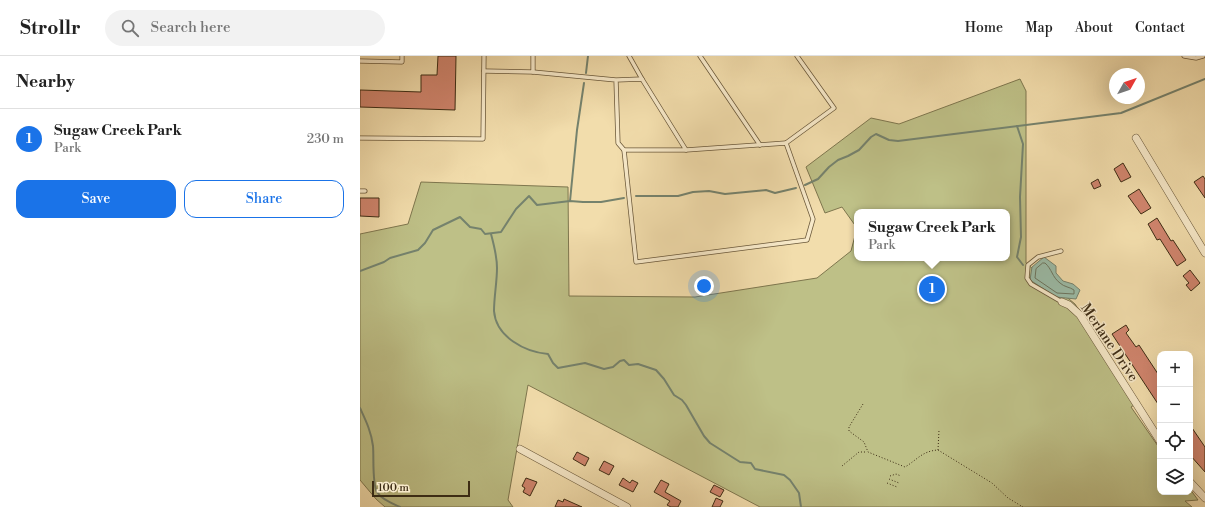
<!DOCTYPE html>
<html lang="en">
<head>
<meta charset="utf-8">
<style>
	body { margin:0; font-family:"Libre Bodoni",serif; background:#f2f2f2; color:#222 }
	.controls { position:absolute; right:12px; bottom:12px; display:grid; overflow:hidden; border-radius:8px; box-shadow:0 4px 16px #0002 }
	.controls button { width:36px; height:36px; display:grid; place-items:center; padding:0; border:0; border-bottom:1px solid #e0e0e0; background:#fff; color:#222; font:20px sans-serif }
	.compass { position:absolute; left:749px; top:12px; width:36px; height:36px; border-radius:50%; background:#fff; box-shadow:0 4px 16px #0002; rotate:50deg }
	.scale { position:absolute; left:12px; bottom:10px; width:98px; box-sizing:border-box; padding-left:4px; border:2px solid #3d2c14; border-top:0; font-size:11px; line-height:14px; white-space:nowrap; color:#3d2c14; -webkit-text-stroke:3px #f7e9c9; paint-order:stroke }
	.you { position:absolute; left:344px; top:230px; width:14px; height:14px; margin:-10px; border:3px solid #fff; border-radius:50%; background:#1a73e8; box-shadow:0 0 0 6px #1a73e833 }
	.badge { display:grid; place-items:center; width:26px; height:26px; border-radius:50%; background:#1a73e8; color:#fff; font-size:13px; font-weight:700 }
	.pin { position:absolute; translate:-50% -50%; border:2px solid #fff; box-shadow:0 1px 4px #0006 }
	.popup { position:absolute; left:494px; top:153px; width:156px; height:52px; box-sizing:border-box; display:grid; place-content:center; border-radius:8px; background:#fff; filter:drop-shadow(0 1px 3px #0005); font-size:13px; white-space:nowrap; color:#767676 }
	.popup b { font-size:15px; color:#222 }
	.popup::after { content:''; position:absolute; left:50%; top:100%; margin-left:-8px; border:8px solid transparent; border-top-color:#fff }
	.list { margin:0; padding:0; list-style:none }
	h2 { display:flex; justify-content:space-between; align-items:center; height:52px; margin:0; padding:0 16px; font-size:17px }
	h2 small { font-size:13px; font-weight:400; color:#767676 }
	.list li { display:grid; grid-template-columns:26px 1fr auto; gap:12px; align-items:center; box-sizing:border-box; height:60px; padding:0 16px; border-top:1px solid #e0e0e0 }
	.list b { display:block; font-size:15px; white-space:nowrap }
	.list p { margin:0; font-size:13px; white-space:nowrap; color:#767676 }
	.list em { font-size:13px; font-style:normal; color:#767676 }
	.actions { display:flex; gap:8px; padding:12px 16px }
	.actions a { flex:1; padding:9px 0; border:1px solid #1a73e8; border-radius:12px; text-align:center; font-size:14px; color:#1a73e8 }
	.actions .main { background:#1a73e8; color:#fff }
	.icon { flex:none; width:22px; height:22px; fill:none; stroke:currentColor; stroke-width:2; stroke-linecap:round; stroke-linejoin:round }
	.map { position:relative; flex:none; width:845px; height:451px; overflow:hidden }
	header { display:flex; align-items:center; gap:24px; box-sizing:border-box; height:56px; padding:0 20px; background:#fff; border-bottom:1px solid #e0e0e0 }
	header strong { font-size:19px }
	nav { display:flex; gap:22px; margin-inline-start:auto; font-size:14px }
	.search { width:280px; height:36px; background:#f2f2f2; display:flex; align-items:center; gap:10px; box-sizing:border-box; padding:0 14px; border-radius:22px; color:#767676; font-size:15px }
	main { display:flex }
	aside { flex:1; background:#fff }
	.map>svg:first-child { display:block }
	.green { fill:#bec087; stroke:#7e764e; fill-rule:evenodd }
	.water { fill:#9bbca8; stroke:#75826d }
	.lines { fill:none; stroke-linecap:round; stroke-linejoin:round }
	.shore { stroke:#6c745e; stroke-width:1 }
	.stream { stroke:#75826d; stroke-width:2 }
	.building { fill:#d1856e; stroke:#3d2c14 }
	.service-casing { stroke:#6a583a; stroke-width:5 }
	.minor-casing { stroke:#6a583a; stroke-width:8 }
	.path { stroke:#3d2c14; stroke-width:1; stroke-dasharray:1 2; stroke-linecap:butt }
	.service { stroke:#f7e9c9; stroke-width:3.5 }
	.minor { stroke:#f7e9c9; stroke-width:7 }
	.labels { text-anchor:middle; stroke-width:3; stroke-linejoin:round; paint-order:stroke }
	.street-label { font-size:14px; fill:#3d2c14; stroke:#f7e9c9 }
</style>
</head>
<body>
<header>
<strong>Strollr</strong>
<div class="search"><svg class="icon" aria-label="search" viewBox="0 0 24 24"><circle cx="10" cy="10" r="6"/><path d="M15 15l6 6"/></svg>Search here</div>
<nav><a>Home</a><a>Map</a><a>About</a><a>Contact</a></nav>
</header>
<main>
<aside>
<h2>Nearby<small></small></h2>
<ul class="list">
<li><span class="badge">1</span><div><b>Sugaw Creek Park</b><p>Park</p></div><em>230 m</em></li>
</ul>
<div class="actions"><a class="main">Save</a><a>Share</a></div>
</aside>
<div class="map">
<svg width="845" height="451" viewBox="0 0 845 451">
	<rect width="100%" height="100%" fill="#f2ddac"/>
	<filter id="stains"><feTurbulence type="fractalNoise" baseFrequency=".005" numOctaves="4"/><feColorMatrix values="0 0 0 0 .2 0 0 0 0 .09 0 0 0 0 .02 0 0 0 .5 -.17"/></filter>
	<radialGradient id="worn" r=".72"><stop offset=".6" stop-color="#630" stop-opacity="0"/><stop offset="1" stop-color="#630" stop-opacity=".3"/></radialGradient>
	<path class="green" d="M660 23 666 35V207L715 248 779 346 771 351 800 393V436H830V433L838 444 825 445 832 451H400L168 329 148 444 153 451H25L16 443 0 424V178L48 168 61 126 208 131 209 240 335 241 457 222 491 195 497 172 482 151 465 157 446 111 511 62 539 68ZM497 156H647V202H497Z"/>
	<polygon class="water" points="684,201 696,210 696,217 703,225 713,228 720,234 716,243 696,241 670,224 672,211"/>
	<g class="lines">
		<path class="shore" d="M683 207H685C692 213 692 221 700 227 704 231 710 231 714 234V238L697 237 675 222 676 213Z"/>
		<g class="stream">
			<polyline points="226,17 228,0"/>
			<polyline points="657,70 663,88 660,141 661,181 657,201 663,209"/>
			<polyline points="445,129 458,123 469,111 478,104 488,100 499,94 511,81 516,78 529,84 538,85 761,57 845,23"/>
			<polyline points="276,140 318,140 333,136 349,135 365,138 406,134 415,137 436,132"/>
			<polyline points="210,145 217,74 224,27"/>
			<path d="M131 178C134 189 137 200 137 212 137 226 134 241 134 255 136 281 165 296 188 298L193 307 198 312 225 307 244 313 253 311 260 305 264 304 269 309 278 308 296 314 304 323 314 339 322 344 326 349 344 380 350 387 380 406 391 407 395 413 424 419 430 424 439 437 441 451"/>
			<polyline points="0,215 24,206 30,202 58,194 65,187 73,174 100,161 110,171 121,173 125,178 141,176 156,153 169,140 177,149 210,145 223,146 241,146 264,142"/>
			<path d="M0 352C6 365 11 375 13 390 14 401 12 428 17 436 22 444 32 447 40 451"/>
		</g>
	</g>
	<g class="building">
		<polygon points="78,0 96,0 95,54 0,51 0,34 61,36 61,19 77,19"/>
		<polygon points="763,107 771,121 761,126 754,113"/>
		<polygon points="843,120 845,123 845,142 834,126"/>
		<polygon points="738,123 741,130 734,133 731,127"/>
		<polygon points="779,133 791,152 781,158 768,140"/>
		<polygon points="0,142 19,142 19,161 0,160"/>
		<polygon points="797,162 811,185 813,184 826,204 817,210 800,183 797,184 788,168"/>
		<polygon points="830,214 840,227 831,235 826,229 829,227 823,220"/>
		<polygon points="766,269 769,274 766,277 776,291 779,289 800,321 800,351 752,278"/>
		<polygon points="830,369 845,391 845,416 830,399"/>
		<polygon points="217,396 229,402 225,410 213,403"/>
		<polygon points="244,405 254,410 249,419 239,414"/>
		<polygon points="166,422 177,426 170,440 163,436 165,432 162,430"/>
		<polygon points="263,422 270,427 272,424 278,427 273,436 259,429"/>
		<polygon points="301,424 309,428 305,436 321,445 318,451 311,451 307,449 310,445 294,436"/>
		<polygon points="354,429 364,434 360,441 350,436"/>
		<polygon points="356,442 363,445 360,451 352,451"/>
		<polygon points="204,443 222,451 195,451 198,444 203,446"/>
	</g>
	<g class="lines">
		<g class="service-casing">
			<g id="service">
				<polyline points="269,0 282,23"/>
				<polyline points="340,0 400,89"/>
				<polyline points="824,0 836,2 843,0"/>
				<polyline points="0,5 42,6 42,0"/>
				<polyline points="124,15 173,16 173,0"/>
				<polyline points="173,16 256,24 282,23 326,94 264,94 258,87 256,24"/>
				<polyline points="0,82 123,83 124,0"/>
				<polyline points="426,87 474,52 437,0"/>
				<polyline points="264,94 276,206 447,184 453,163 426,87 326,94"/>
				<polyline points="0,135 5,135"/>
				<polyline points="701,195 678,201 668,209 667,222 671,228 702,246"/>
			</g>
		</g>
		<g class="minor-casing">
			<g id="minor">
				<polyline points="776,82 845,197"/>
				<polyline points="702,246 709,249 720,259 800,385"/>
				<polyline points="160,393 267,451"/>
				<polyline points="830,426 845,442"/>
			</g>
		</g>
		<g class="path">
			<path d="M503 348 489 371V375L504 386 508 396 545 411C557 404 562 395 578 394L632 427 648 442 663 451"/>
			<polyline points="578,394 579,374"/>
			<polyline points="482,410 499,396 507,396"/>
			<polyline points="530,420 536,418 541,420"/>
			<polyline points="529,423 539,427"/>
			<polyline points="527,427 537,431"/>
		</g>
		<use href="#service" class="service"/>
		<use href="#minor" class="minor"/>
	</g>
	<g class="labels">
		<g class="street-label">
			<text transform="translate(750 286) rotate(56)" y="5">Merlane Drive</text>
		</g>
	</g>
	<rect width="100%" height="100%" filter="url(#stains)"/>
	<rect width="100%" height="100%" fill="url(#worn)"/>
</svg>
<div class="controls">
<button>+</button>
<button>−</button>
<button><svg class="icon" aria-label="locate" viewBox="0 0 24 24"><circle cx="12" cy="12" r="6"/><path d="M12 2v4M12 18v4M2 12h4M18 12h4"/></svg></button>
<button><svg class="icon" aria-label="layers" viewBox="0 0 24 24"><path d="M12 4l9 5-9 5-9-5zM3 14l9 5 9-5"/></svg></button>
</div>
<svg class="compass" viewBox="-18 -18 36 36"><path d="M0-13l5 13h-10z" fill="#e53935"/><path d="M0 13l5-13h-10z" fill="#767676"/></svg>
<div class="scale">100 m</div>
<div class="you"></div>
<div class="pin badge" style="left:572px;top:233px">1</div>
<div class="popup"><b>Sugaw Creek Park</b>Park</div>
</div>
</main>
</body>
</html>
